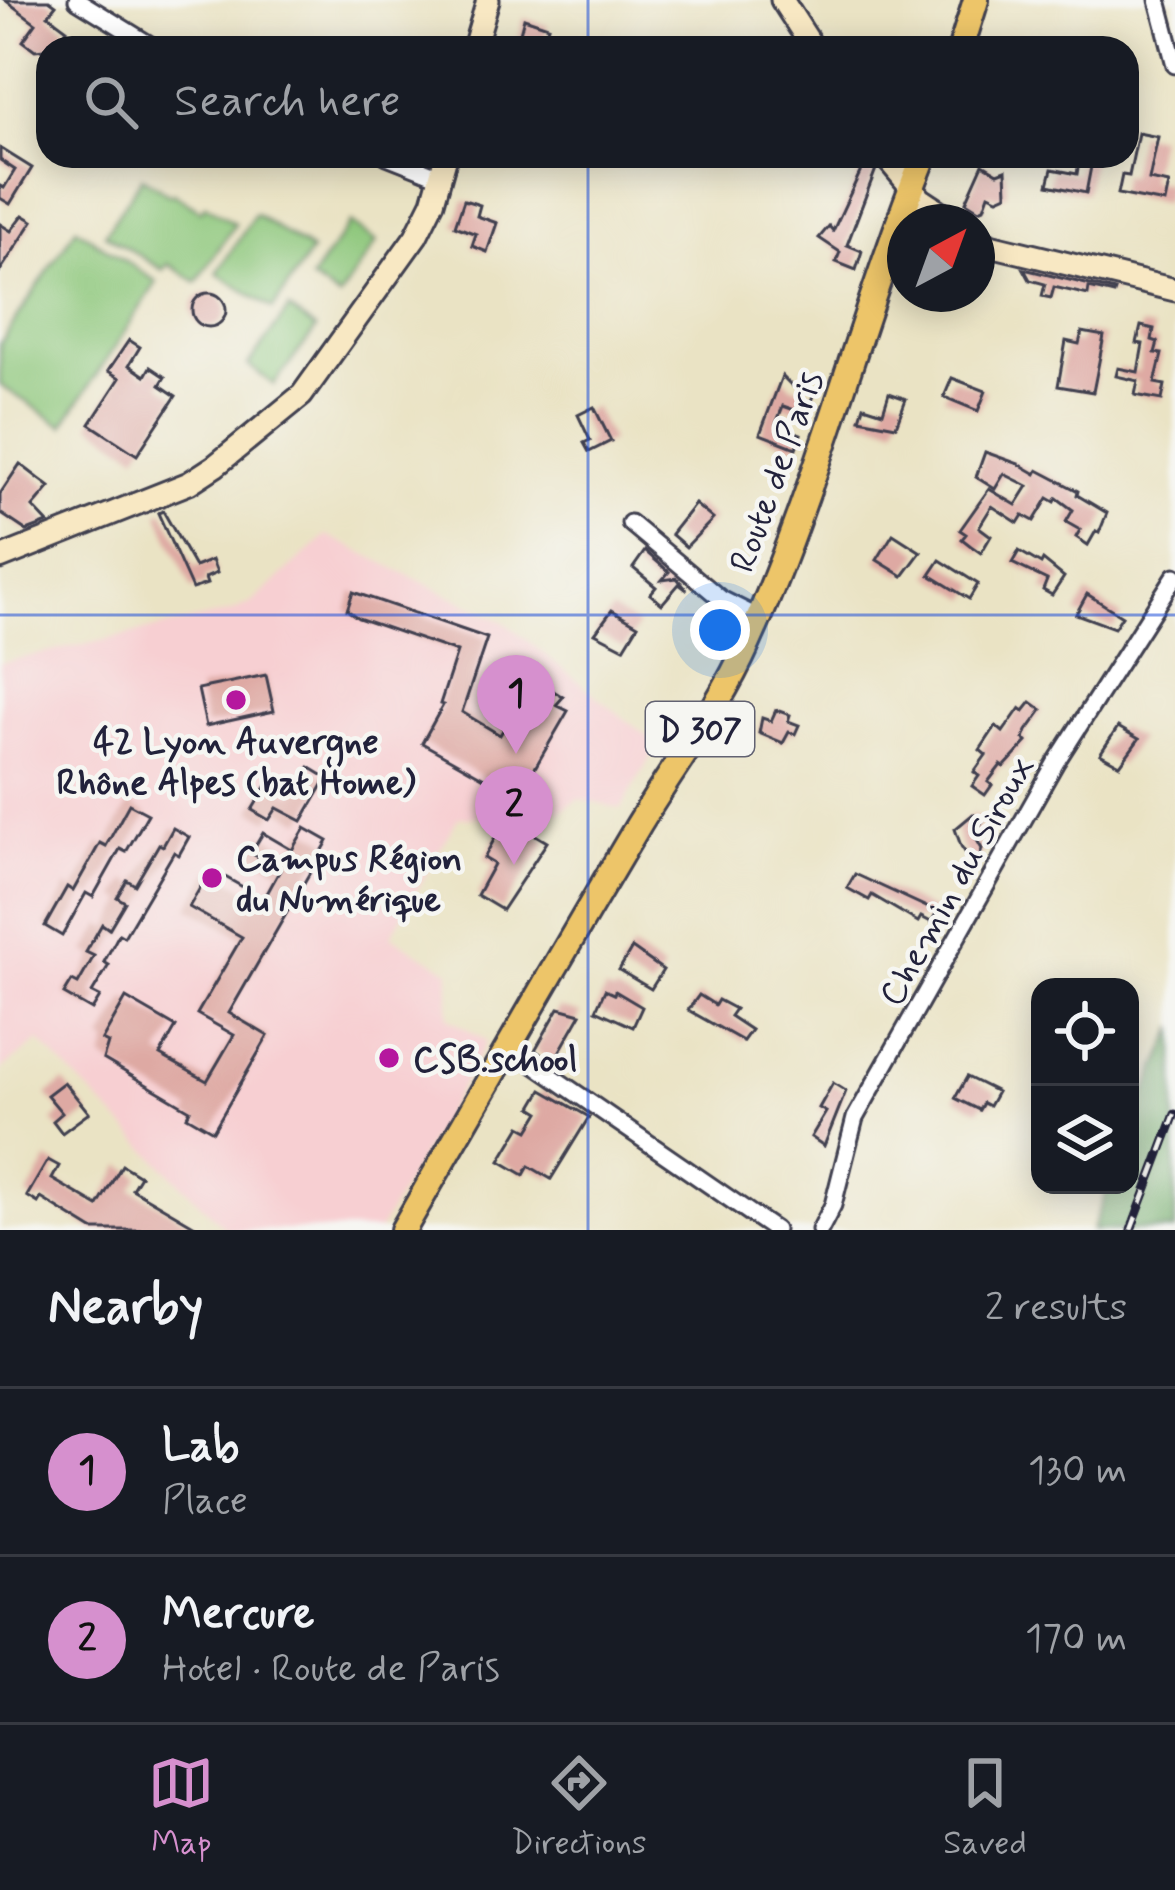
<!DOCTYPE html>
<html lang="en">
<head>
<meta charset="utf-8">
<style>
	body { margin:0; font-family:Mynerve,sans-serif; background:#20242c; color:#f1f3f6 }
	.controls { position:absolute; right:36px; bottom:36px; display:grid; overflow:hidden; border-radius:24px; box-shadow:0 6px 30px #0003 }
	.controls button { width:108px; height:108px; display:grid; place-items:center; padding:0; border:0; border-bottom:3px solid #363941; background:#171b24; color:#f1f3f6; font:60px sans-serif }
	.compass { position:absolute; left:887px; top:204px; width:108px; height:108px; border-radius:50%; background:#171b24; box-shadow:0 6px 30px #0003; rotate:41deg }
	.you { position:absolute; left:720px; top:630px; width:42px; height:42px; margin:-30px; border:9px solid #fff; border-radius:50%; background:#1a73e8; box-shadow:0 0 0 18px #1a73e833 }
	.badge { display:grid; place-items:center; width:78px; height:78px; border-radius:50%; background:#d690ce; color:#111; font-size:39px; font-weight:700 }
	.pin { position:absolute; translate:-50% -99px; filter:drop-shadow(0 3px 6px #0008) }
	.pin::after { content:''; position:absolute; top:63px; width:42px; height:36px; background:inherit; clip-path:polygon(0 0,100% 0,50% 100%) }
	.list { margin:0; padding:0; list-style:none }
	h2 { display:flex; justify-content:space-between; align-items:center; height:156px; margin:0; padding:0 48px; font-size:51px }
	h2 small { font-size:39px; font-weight:400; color:#9ea1a6 }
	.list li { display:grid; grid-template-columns:78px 1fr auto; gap:36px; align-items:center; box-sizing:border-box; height:168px; padding:0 48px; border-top:3px solid #363941 }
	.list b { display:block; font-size:45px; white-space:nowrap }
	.list p { margin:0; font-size:39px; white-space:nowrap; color:#9ea1a6 }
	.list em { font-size:39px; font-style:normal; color:#9ea1a6 }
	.icon { flex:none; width:66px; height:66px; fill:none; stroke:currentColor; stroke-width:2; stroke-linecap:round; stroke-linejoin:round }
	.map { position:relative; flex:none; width:1175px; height:1230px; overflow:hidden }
	.search { position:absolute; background:#171b24; box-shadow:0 6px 30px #0003; left:36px; right:36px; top:36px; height:132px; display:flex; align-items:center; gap:30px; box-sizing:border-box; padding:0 42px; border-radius:36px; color:#9ea1a6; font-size:45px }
	.sheet { height:492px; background:#171b24 }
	nav { display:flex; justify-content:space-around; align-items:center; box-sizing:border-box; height:168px; border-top:3px solid #363941; background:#171b24; font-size:33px; color:#9ea1a6 }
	nav a { display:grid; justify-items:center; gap:6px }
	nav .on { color:#d690ce }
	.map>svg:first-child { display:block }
	.built { fill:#f7cfd2 }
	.green { fill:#8ec77b; stroke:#58745b; stroke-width:3 }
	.forest { fill:#72ac6b; stroke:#4a6753; stroke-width:3 }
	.building { fill:#dea9a3 }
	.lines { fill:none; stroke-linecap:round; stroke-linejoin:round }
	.street-casing { stroke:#403f50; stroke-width:21 }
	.secondary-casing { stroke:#403f50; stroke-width:27 }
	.primary-casing { stroke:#403f50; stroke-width:30 }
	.street { stroke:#fff; stroke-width:15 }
	.secondary { stroke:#f8e8c3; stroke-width:21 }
	.primary { stroke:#edc569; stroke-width:24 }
	.rail-casing { stroke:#22223b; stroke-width:9 }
	.rail { stroke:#f6f6f2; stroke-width:4.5; stroke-dasharray:14; stroke-linecap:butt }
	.grid { fill:none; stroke:#1d4ed8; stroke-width:3; stroke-opacity:0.55 }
	.poi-dot { fill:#b5179e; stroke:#f6f6f2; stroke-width:4.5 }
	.labels { text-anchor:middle; stroke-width:9; stroke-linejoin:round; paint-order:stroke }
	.shield { fill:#f6f6f2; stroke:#626272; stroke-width:3 }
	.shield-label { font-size:33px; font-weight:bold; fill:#22223b }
	.street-label { font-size:36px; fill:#22223b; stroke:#f6f6f2 }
	.poi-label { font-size:36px; font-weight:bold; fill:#22223b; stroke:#f6f6f2; text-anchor:start }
</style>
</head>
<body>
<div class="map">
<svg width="1175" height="1230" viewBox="0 0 1175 1230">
	<rect width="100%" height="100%" fill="#f6f6f2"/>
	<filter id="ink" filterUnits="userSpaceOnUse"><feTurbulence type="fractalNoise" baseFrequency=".00833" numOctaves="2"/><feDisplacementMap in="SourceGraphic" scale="24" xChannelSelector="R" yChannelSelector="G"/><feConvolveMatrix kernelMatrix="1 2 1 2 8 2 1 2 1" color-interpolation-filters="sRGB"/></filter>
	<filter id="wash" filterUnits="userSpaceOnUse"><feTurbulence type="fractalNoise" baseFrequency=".004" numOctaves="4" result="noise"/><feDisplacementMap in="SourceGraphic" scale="48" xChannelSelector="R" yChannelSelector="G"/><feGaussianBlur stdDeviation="2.7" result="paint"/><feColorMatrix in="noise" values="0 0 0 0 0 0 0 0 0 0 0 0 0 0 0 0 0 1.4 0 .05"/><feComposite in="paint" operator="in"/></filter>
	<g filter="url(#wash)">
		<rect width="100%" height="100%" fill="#eae3c4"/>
		<polygon class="built" points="327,535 504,622 658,745 621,809 578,799 560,812 458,818 391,936 450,971 448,1018 487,1041 379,1230 227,1230 39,1041 0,1071 0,663 232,612 252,603"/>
		<g class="green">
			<polygon points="142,177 170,195 173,193 201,211 205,205 235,224 197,282 168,264 163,270 105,234"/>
			<polygon points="255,214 311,251 273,309 217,273"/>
			<polygon points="350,223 377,242 339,298 311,279"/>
			<polygon points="76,228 157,282 63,426 0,385 0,344"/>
			<polygon points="289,309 316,329 274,385 248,365"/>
		</g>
		<polygon class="forest" points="1175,1027 1175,1230 1092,1230 1109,1185 1130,1185 1130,1130"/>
		<g id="blocks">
			<g class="building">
				<polygon points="5,0 49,0 56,5 48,15 67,29 54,48 35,50 23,41 36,23"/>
				<polygon points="524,18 548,26 545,37 572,48 516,48"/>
				<polygon points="1138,133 1158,137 1149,180 1169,184 1165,203 1118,194 1122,175 1129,176"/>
				<polygon points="0,148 32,168 10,204 0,198 0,186 4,188 15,170 0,160"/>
				<polygon points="845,156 870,156 876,169 847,245 862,251 856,270 836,262 840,252 819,238 829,226 833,231 864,164"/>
				<polygon points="1080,156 1093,156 1086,193 1048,185 1052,169 1077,174"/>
				<polygon points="983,164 998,173 1006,170 1007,194 998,198 989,194 984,208 979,210 966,202"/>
				<polygon points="464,200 480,205 477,216 497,223 487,252 472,246 476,234 455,226"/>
				<polygon points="23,215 33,221 0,271 0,224 11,231"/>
				<polygon points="1024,269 1115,291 1114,294 1089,288 1088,295 1054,287 1051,298 1042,296 1045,284 1030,280"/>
				<circle cx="209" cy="310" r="17"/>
				<polygon points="1141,326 1154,329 1152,340 1158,342 1155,353 1162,354 1155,383 1165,385 1162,400 1135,395 1138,381 1116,376 1118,368 1138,372 1143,344 1137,343"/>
				<polygon points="1082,332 1104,336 1093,392 1058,386 1066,341 1079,344"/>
				<polygon points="129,340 140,347 129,365 145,376 150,367 165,377 160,385 176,396 137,455 90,424 120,378 108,371"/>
				<polygon points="782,376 792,386 814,393 806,414 783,406 776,424 801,434 796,448 760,434"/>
				<polygon points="952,378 986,391 978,411 944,397"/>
				<polygon points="889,393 906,399 896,426 860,419 864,406 883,412"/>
				<polygon points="594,407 611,441 589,452 584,443 590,440 578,415"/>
				<polygon points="985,452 1019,464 1036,474 1038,470 1078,491 1077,495 1107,513 1099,533 1096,531 1088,545 1076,537 1080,530 1066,522 1073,510 1057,498 1055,502 1048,498 1034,521 1023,515 1018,523 992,506 979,527 991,536 981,553 971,546 962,539 966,534 960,530 989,489 1016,505 1028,486 1004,474 995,489 976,477"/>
				<polygon points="20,464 50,487 33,507 48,523 27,531 0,513 0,494"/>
				<polygon points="695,504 713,519 686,547 671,534"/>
				<polygon points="163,511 195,567 212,560 217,573 205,578 207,584 192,589 158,513"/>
				<polygon points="893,534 921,552 903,576 877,560"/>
				<polygon points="645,551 669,572 662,580 677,578 687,590 679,584 662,604 650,594 656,587 633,568"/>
				<polygon points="1019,551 1041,564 1043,560 1064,577 1052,595 1043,590 1047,580 1012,563"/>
				<polygon points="940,560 978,584 969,599 930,575"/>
				<polygon points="353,592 487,638 462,712 500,735 528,689 536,694 544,685 563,697 556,705 568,711 518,797 422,743 443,705 440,704 457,652 358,618 347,610"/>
				<polygon points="1087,594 1122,616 1114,628 1076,614"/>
				<polygon points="612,610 638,625 624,648 595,633"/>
				<polygon points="266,675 274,711 206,726 198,689"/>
				<polygon points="1031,702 1042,710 1027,731 1024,739 1027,742 1004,767 1001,765 988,782 992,785 985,795 972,786 979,776 974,772 986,755 980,750 996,726 1003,732 1020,708 1024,711"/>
				<polygon points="776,710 790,715 788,721 799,725 795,734 789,732 783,743 759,733 762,718 771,721"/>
				<polygon points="1118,727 1139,739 1120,765 1100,754"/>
				<polygon points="309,767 327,778 302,821 277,808 269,820 252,810 269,782 293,795"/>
				<polygon points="129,804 148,814 126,852 120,849 93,897 86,893 62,936 45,926 67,887 73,891 100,843 106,846"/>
				<polygon points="973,814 983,820 974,835 982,849 978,863 971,861 961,846 955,829"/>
				<polygon points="517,824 547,842 502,910 477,895 494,864 484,858 496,836 501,839 508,826 514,830"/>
				<polygon points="173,828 189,837 179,855 174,852 124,937 119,934 104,962 109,965 92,993 100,997 92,1010 64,994 72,981 78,984 94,956 86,952 102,924 109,929 125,902 117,897 127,880 135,885 159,844 163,846"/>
				<polygon points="305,828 328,841 229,1013 268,1036 213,1131 187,1116 190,1110 103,1059 108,1043 102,1040 126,998 176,1027 160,1055 207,1081 234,1035 197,1014 242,937 189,907 211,869 264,899 280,870 251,853 263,833 292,850"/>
				<polygon points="855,874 937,912 931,922 921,917 918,922 872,895 869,900 847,888"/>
				<polygon points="632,948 663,970 651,989 619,970"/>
				<polygon points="605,990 614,994 615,991 642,1007 633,1027 596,1010"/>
				<polygon points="699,995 715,1005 718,1000 735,1009 730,1016 751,1030 743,1041 688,1010"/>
				<polygon points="559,1008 581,1014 553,1063 535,1050"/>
				<polygon points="967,1077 997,1092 989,1106 983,1103 979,1110 955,1098"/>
				<polygon points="64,1082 89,1113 62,1133 53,1121 62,1113 47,1095"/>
				<polygon points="833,1083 846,1091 824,1146 811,1137 826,1112 819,1108"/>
				<polygon points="542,1090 589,1117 551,1179 529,1166 524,1175 500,1161 521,1126 529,1130 540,1112 532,1107"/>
				<polygon points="48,1160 59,1166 52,1179 98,1206 122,1165 140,1176 132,1189 202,1230 93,1230 41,1198 38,1203 27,1196"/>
			</g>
		</g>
	</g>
	<g filter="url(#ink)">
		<use href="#blocks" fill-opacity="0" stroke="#403f50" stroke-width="3"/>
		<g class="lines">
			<g class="street-casing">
				<g id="street">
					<polyline points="77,0 155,48"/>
					<polyline points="1158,0 1175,65"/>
					<polyline points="387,156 440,177"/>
					<polyline points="630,523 721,599 759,618"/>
					<polyline points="506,1045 775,1230"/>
					<polyline points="820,1230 833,1205 855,1118 1056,762 1175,576"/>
				</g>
			</g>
			<g class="secondary-casing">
				<g id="secondary">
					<polyline points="782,0 813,48"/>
					<polyline points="474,48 488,0"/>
					<polyline points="885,156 921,199 956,222"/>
					<polyline points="977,236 990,245 1175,290"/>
					<polyline points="0,558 189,483 215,466 302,395 416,236 433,202 446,156"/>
				</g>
			</g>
			<g class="primary-casing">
				<g id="primary">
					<polyline points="961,48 976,0"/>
					<path d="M403 1230C480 1096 557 962 636 829 673 767 719 709 748 643 819 485 860 316 924 156"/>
				</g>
			</g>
			<use href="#street" class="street"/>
			<use href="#secondary" class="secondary"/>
			<use href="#primary" class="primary"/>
			<g class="rail-casing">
				<polyline id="rail" points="1131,1230 1175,1114"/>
			</g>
			<use href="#rail" class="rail"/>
		</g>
	</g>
	<path class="grid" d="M588 0V48M588 156V1230M0 615H1175"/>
	<g class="poi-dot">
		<circle cx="236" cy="700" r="12"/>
		<circle cx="212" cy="878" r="12"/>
		<circle cx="389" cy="1058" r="12"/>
	</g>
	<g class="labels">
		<rect class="shield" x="646" y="702" width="108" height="54" rx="9"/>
		<g class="shield-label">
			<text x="700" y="741">D 307</text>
		</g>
		<g class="street-label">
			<text transform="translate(775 471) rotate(-70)" y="13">Route de Paris</text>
			<text transform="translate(955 880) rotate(-61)" y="13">Chemin du Siroux</text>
		</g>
		<g class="poi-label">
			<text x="236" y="753" text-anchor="middle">42 Lyon Auvergne<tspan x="236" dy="41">Rhône Alpes (bat Home)</tspan></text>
			<text x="236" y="870">Campus Région<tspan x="236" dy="41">du Numérique</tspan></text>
			<text x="413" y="1071">CSB.school</text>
		</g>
	</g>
</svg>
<div class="controls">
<button><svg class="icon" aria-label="locate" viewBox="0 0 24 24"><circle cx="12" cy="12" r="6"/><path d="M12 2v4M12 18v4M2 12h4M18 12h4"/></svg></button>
<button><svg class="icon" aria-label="layers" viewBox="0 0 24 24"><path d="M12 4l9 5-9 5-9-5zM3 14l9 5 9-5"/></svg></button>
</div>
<svg class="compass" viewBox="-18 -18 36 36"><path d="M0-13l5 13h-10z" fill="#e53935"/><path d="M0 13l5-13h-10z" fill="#9ea1a6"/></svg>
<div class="you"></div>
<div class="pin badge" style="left:516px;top:754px">1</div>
<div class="pin badge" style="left:514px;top:865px">2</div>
<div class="search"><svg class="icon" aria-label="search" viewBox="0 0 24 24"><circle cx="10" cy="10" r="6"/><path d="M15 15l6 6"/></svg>Search here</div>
</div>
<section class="sheet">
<h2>Nearby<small>2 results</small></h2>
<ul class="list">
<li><span class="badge">1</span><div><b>Lab</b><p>Place</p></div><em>130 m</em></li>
<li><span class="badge">2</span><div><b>Mercure</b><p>Hotel · Route de Paris</p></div><em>170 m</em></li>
</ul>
</section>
<nav>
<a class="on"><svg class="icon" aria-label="map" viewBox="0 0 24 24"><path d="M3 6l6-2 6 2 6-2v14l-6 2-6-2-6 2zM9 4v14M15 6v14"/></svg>Map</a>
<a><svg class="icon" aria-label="directions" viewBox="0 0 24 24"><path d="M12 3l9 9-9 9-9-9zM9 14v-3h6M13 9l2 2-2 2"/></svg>Directions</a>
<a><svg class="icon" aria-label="saved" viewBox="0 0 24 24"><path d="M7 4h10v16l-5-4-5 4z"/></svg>Saved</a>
</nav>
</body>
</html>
